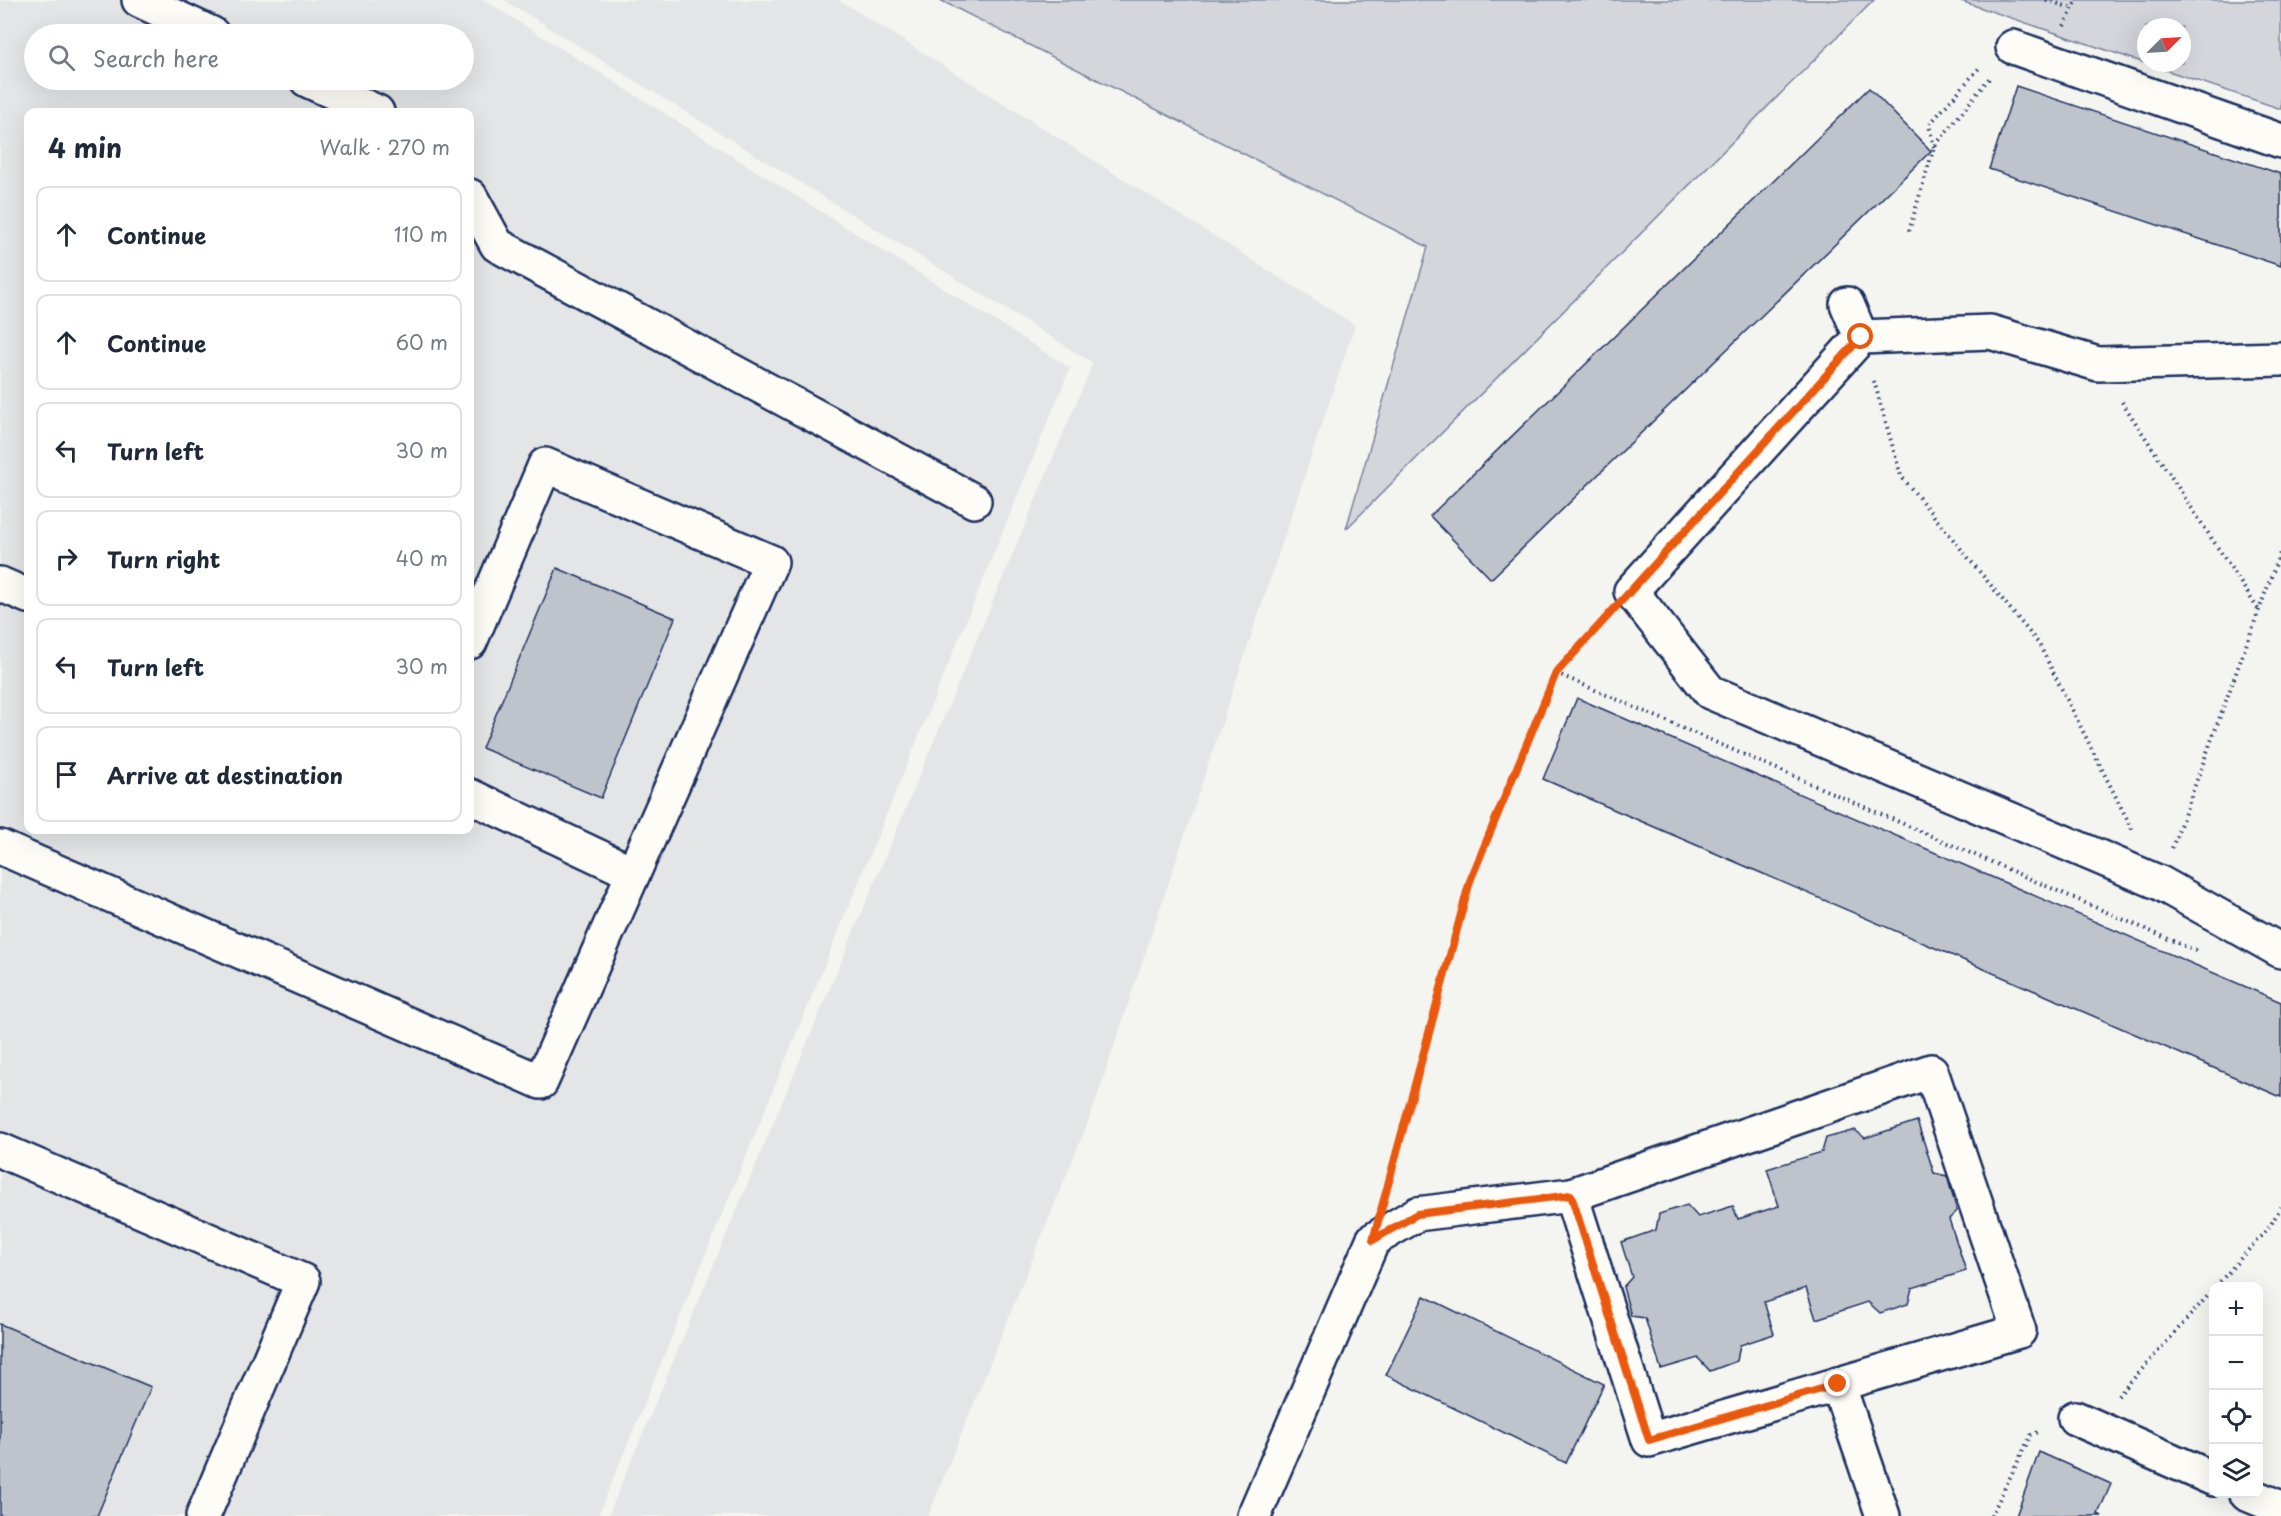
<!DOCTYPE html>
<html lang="en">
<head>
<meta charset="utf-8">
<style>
	body { margin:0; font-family:"Playpen Sans",sans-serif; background:#f6f6f7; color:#1f2937 }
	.controls { position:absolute; right:18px; bottom:18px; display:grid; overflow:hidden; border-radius:12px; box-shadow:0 6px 24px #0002 }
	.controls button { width:54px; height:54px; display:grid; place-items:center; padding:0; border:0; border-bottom:2px solid #e0e1e3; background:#fff; color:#1f2937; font:30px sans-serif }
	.compass { position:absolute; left:2137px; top:18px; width:54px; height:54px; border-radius:50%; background:#fff; box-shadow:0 6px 24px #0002; rotate:66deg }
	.stop { position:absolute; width:18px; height:18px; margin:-14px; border:4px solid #ea580c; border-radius:50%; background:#fff }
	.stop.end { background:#ea580c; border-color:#fff; box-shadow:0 2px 6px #0008 }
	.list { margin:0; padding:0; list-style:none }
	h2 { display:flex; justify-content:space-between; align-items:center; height:78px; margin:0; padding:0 24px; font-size:26px }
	h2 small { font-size:20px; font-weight:400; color:#747a83 }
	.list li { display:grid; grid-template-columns:39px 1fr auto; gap:18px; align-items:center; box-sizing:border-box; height:96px; margin:0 12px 12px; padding:0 12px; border:2px solid #e0e1e3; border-radius:12px }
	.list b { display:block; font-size:22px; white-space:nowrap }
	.list em { font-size:20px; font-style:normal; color:#747a83 }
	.icon { flex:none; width:33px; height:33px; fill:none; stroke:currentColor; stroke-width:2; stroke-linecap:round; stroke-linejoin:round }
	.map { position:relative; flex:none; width:2281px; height:1516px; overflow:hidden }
	.search { position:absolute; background:#fff; box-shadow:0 6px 24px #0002; left:24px; top:24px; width:450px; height:66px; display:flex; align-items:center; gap:15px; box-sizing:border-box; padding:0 21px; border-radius:33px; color:#747a83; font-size:22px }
	.panel { position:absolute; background:#fff; box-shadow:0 6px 24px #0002; left:24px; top:108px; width:450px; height:726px; border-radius:12px }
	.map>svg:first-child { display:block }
	.built { fill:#e4e5e6; fill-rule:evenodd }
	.green { fill:#d4d6db; stroke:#78829c; stroke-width:1.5; fill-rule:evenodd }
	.building { fill:#bfc3cc; stroke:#1b2f5e; stroke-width:1.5 }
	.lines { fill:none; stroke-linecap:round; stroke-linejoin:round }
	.minor-casing { stroke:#1b2f5e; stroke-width:38 }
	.path { stroke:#1b2f5e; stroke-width:4; stroke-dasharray:1.5 4.5; stroke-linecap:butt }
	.minor { stroke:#fdfcf7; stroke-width:33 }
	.route { stroke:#ea580c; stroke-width:8 }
</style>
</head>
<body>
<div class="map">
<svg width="2281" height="1516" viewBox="0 0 2281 1516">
	<rect width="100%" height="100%" fill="#f4f4f1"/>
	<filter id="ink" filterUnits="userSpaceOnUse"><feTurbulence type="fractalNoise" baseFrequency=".0167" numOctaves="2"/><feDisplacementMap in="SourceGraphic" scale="12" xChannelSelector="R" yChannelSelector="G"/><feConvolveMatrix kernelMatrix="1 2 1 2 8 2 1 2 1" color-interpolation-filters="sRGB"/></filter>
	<g filter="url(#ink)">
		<g class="built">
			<path d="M0 0H484L1070 368 598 1516H0ZM34 34H464V80H34ZM28 112H470V830H28Z"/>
			<polygon points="504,0 839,0 1355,325 1092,1112 928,1516 608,1516 1093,363"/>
		</g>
		<g class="green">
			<polygon points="940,0 1874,0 1346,529 1428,247"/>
			<path d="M1958 0H2281V109ZM2146 27H2182V63H2146Z"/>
		</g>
		<g class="building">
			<polygon points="2016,86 2281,174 2281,266 1989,169"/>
			<polygon points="1869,88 1931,151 1491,579 1430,516"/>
			<polygon points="557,568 675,618 601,798 482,748"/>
			<polygon points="1577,698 2281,1002 2281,1097 1543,779"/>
			<polygon points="1917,1121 1934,1173 1947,1176 1957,1211 1949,1219 1966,1271 1912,1288 1908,1304 1880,1313 1868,1302 1816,1319 1806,1288 1764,1302 1774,1334 1740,1345 1737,1361 1710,1371 1698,1358 1661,1369 1645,1318 1631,1316 1623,1287 1632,1277 1621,1242 1656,1230 1659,1214 1687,1205 1698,1217 1733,1206 1738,1219 1779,1206 1767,1169 1822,1152 1826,1138 1855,1130 1865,1138"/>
			<polygon points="1424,1296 1604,1384 1566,1463 1386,1375"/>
			<polygon points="0,1324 151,1387 97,1516 0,1516"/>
			<polygon points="2039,1452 2111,1484 2098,1514 2102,1516 2016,1516"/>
		</g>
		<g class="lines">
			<g class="minor-casing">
				<g id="minor">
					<polyline points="139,0 212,34"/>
					<polyline points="2013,47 2281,141"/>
					<polyline points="307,80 377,112"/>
					<polyline points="470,196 497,245 974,501"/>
					<polyline points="1847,304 1861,337"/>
					<polyline points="2281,359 2098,364 1990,332 1861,337 1631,591 1710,692 2160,883 2281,951"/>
					<polyline points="0,584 28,596"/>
					<polyline points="470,796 633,873"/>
					<polyline points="0,847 541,1082 771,562 545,465 470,642"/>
					<polyline points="0,1150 303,1281 203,1516"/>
					<polyline points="1838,1384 1883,1516"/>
					<polyline points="2075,1418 2214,1479"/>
					<polyline points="2247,1494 2281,1508"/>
					<polyline points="1254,1516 1373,1240 1417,1214 1571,1195 1931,1071 2019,1331 1649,1440 1571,1195"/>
				</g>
			</g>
			<g class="path">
				<polyline points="2046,0 2072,8"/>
				<polyline points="2064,26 2077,0"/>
				<polyline points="1934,147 1929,125 1980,67"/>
				<polyline points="1909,231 1934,147 1991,76"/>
				<polyline points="1874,381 1901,476 2039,644 2132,829"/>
				<polyline points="2122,402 2258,609"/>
				<polyline points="1556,673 2196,951"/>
				<polyline points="2172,848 2281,550"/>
				<polyline points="1387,1187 1470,881 1556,673 1604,621"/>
				<polyline points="2216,1286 2270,1226 2281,1207"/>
				<polyline points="2118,1396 2214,1289"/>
				<polyline points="1991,1516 2031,1435 2041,1431"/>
			</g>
			<use href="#minor" class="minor"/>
		</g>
	</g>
	<g class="lines" filter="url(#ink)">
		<polyline class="route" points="1838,1384 1649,1440 1571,1195 1417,1214 1373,1240 1470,881 1556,673 1861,337"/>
	</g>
</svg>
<div class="controls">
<button>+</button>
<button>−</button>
<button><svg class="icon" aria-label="locate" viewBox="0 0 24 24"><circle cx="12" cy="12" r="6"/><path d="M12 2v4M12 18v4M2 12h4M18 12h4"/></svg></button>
<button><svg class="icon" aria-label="layers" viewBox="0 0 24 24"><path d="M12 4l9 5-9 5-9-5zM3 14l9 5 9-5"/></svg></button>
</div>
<svg class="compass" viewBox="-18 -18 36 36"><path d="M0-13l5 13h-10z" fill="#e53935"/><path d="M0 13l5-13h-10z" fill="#747a83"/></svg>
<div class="stop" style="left:1861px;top:337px"></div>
<div class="stop end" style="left:1838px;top:1384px"></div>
<div class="search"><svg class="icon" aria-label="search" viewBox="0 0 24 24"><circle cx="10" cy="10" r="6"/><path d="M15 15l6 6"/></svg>Search here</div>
<section class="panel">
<h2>4 min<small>Walk · 270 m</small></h2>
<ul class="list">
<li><svg class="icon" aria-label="ahead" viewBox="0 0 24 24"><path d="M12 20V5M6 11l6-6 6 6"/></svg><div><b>Continue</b></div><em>110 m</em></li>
<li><svg class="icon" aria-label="ahead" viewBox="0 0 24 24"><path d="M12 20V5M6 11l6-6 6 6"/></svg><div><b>Continue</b></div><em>60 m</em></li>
<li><svg class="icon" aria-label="left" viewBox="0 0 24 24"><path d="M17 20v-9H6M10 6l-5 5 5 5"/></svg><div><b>Turn left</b></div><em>30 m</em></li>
<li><svg class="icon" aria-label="right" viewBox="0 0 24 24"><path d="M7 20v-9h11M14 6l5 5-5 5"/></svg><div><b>Turn right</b></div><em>40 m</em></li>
<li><svg class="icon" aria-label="left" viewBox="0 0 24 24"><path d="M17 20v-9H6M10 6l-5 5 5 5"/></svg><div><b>Turn left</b></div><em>30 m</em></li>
<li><svg class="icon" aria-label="arrive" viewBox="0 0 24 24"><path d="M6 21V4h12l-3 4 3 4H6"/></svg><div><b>Arrive at destination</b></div></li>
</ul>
</section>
</div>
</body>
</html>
